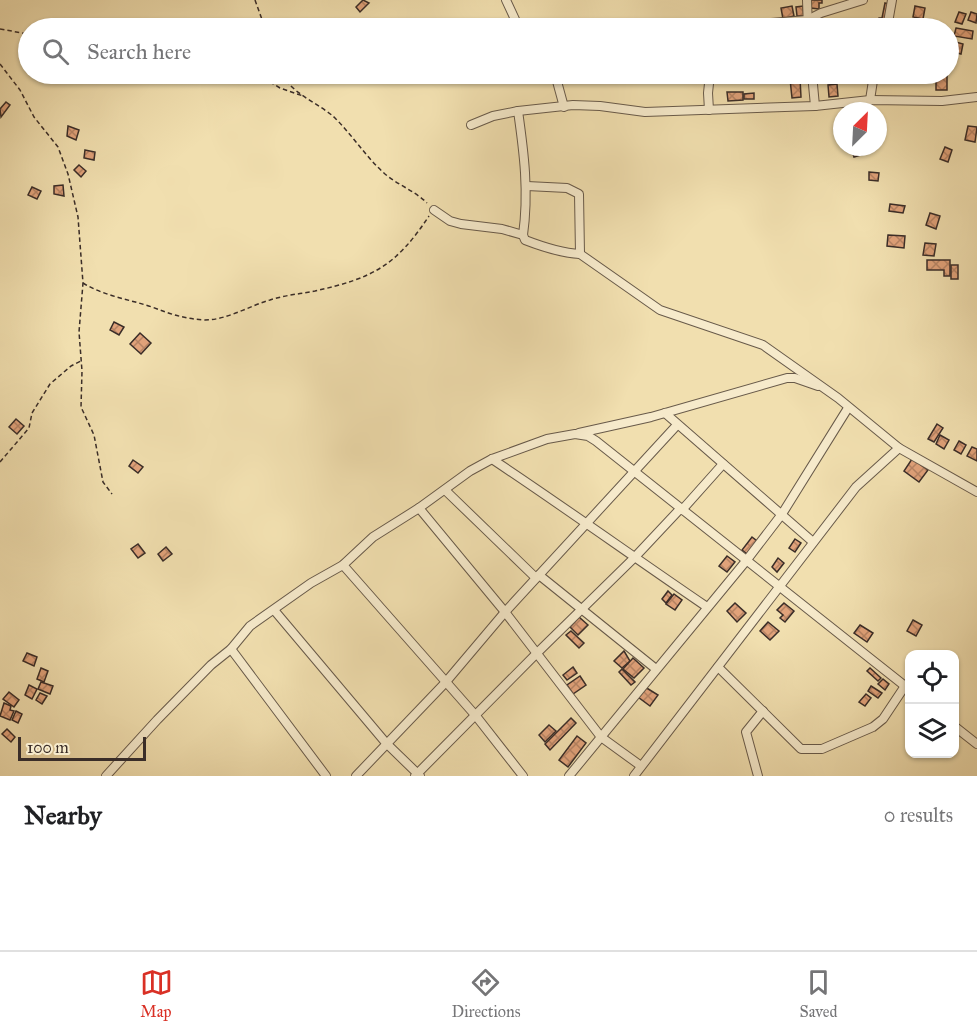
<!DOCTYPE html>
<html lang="en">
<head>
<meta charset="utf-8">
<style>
	body { margin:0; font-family:"IM FELL Great Primer",serif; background:#f2f2f2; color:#202124 }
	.controls { position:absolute; right:18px; bottom:18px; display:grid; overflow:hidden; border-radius:12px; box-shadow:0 2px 4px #0004 }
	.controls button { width:54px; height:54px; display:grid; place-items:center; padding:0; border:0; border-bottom:2px solid #e0e0e0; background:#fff; color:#202124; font:30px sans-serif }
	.compass { position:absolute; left:833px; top:102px; width:54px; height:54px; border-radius:50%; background:#fff; box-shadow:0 2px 4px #0004; rotate:24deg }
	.scale { position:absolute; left:18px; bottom:15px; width:128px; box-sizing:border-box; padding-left:6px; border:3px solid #3a2d28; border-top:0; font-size:16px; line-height:21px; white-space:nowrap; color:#3a2d28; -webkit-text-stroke:4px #f6eacb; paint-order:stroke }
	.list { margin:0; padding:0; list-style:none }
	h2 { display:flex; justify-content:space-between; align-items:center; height:78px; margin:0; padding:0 24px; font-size:26px }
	h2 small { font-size:20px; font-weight:400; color:#757577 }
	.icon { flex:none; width:33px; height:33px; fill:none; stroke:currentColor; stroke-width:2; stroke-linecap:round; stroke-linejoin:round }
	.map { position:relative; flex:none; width:977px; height:776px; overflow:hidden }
	.search { position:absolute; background:#fff; box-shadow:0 2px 4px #0004; left:18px; right:18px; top:18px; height:66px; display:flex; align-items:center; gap:15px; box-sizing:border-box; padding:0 21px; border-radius:33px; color:#757577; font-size:22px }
	.sheet { height:174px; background:#fff }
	nav { display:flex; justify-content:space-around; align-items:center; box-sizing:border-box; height:84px; border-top:2px solid #e0e0e0; background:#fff; font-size:16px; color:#757577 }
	nav a { display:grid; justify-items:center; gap:3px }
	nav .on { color:#d93025 }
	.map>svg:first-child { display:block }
	.building { fill:url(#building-cross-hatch); stroke:#3a2d28; stroke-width:1.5 }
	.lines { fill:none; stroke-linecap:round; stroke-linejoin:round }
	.street-casing { stroke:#685a4a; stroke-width:10 }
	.path { stroke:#3a2d28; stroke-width:1.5; stroke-dasharray:4.5 3; stroke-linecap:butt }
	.street { stroke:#f6eacb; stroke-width:8 }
</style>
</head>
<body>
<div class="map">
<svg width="977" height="776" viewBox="0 0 977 776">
	<defs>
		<pattern id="building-cross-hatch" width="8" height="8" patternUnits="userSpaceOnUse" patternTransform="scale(1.5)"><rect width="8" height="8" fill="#e1a27a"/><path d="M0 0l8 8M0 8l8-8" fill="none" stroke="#b78464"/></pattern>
	</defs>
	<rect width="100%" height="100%" fill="#f1dfaf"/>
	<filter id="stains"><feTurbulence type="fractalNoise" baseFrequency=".00333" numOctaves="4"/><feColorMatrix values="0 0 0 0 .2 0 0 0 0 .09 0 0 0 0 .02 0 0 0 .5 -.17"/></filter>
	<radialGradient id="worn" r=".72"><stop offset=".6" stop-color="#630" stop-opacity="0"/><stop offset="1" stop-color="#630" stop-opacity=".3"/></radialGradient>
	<g class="building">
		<polygon points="363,0 369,3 360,12 356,7"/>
		<polygon points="811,0 822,0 822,3 819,3 819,9 811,8"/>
		<polygon points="885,3 890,4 887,23 878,22 879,18 882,18"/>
		<polygon points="792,6 794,16 783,19 781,8"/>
		<polygon points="803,6 804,16 797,16 796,7"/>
		<polygon points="915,6 925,8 923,19 913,17"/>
		<polygon points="959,12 966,14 962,24 955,22"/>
		<polygon points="971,12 977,14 976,23 968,20"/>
		<polygon points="822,22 833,22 834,28 822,28"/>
		<polygon points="956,28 973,31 972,39 954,36"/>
		<polygon points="952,41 963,44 961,54 950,51"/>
		<polygon points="888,74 905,74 905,83 887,81"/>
		<polygon points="913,74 928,74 928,79 913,78"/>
		<rect x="936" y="76" width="11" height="14"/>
		<polygon points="800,78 801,97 792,98 790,79"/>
		<polygon points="837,84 838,96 829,97 828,85"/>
		<polygon points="727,92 743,92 743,100 728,101"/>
		<polygon points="754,93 754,99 744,99 744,94"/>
		<polygon points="6,102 10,105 1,117 0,109"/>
		<polygon points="68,126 79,130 76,140 67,136"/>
		<polygon points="968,126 977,127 975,142 965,140"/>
		<polygon points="862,147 864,154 854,157 852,150"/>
		<polygon points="945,147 952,150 948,162 940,159"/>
		<polygon points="85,150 95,152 94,160 84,158"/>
		<polygon points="79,165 86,171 81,177 74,170"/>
		<polygon points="869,172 879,173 878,181 869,180"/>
		<polygon points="63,185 64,196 54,194 54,186"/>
		<polygon points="32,187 41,191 37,199 28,195"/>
		<polygon points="890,204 905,206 903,213 889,211"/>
		<polygon points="930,213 940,216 936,229 926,225"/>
		<polygon points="888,235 905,236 904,248 887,246"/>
		<polygon points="925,243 936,244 934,256 923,255"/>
		<polygon points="927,260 950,260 950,276 944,276 944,270 927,270"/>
		<rect x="951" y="265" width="7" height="14"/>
		<polygon points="114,322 124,327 119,335 110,330"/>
		<polygon points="140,333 151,343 141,354 130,344"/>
		<polygon points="16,419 24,426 17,434 9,427"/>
		<polygon points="937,424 943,428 934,442 928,439"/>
		<polygon points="940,435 949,440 944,449 936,444"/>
		<polygon points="959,441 966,445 961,454 954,450"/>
		<polygon points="972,447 977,449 977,461 967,456"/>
		<polygon points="912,459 922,464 921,465 928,470 919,482 904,471"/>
		<polygon points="133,460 143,467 138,473 129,466"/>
		<polygon points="752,537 757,541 747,554 742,550"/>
		<polygon points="795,539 801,543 795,552 789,548"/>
		<polygon points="138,544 145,553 138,558 131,549"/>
		<polygon points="166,547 172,554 163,561 158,554"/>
		<polygon points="727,556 735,562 727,572 719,566"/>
		<polygon points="778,558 784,563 777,572 772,567"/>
		<polygon points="668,591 672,595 666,603 662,599"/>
		<polygon points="674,594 682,600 675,610 666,604"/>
		<polygon points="735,603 746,613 737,622 727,611"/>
		<polygon points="784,603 794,611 785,622 780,618 783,615 777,610"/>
		<polygon points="579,617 588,625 578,635 570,627"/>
		<polygon points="913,620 922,625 916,636 907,631"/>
		<polygon points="768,622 779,631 770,640 760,631"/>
		<polygon points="860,625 873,633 867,642 854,633"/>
		<polygon points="571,631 584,643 579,648 566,635"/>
		<polygon points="624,651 630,661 622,668 614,661"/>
		<polygon points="27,653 37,657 34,666 23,661"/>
		<polygon points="633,658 644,668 634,678 623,669"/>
		<polygon points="573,667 577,673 567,680 563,675"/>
		<polygon points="41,668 48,671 44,682 37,679"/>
		<polygon points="870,668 881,678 878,681 867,671"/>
		<polygon points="622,669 635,682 631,685 619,672"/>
		<polygon points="580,676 586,685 573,694 567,685"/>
		<polygon points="883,679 889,684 885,690 878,684"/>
		<polygon points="41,682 53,686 50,694 38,689"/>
		<polygon points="29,685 37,689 32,699 25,695"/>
		<polygon points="871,686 882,693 878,698 868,691"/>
		<polygon points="645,687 658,695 650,706 638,697"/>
		<polygon points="9,692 19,700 14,707 3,699"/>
		<polygon points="40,693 47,696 42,704 36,700"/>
		<polygon points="866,694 871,698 865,706 859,702"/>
		<polygon points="4,703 11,706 10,710 14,711 10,720 0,716"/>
		<polygon points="16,711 22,714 18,723 12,720"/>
		<polygon points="571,718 576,723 550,750 545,744"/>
		<polygon points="549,725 556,731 545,742 539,735"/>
		<polygon points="7,729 15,737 11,742 2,734"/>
		<polygon points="577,736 586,743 568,767 559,760"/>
	</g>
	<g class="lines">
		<g class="street-casing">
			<g id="street">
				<polyline points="506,0 519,28"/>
				<polyline points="807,0 808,28"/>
				<polyline points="745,28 758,24 807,20 821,13 863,0"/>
				<polyline points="887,28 892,0"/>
				<polyline points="555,74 564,107"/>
				<polyline points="812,74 815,106"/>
				<polyline points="870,100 874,74"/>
				<polyline points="709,110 708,93 710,74"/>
				<path d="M518 111C524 153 529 192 523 235"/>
				<polyline points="471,125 493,116 518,111 573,105 600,106 645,112 815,106 870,100 942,101 977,97"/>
				<polyline points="527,186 567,188 579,194 580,254"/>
				<path d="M434 210 450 221 461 224 502 229 523 235 525 240C543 247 561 253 580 254L660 310 763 345 838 398 899 448 977 492"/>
				<polyline points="665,413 813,542"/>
				<polyline points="579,433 651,417 787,378 795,378 818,386"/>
				<path d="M492 459C564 507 635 558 707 607"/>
				<polyline points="445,490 536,578"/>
				<polyline points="419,508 505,612 601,737 641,766"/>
				<polyline points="682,510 723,464"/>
				<polyline points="343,565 476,716 523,776"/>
				<polyline points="539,575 656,669"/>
				<polyline points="274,610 386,743 420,776"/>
				<polyline points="231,649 326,776"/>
				<polyline points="718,667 801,749 822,749 873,727 883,719 905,686"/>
				<polyline points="954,726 977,744"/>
				<polyline points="106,776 157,720 211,665 231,649 250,626 311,583 343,565 373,537 419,508 470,471 492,459 547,439 575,434 588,436 596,441 910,690"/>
				<polyline points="356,776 445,683 505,612 677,425"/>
				<polyline points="415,776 536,654 634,558 680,509"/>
				<polyline points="569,776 746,561 782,514 848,408"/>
				<polyline points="634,776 856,487 899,448"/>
				<polyline points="758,776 746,732 763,711"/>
			</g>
		</g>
		<g class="path">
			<polyline points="255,0 265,28"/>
			<polyline points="0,29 28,34"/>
			<polyline points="0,64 20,90 34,117 58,147 68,174 78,217 83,283 79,332 82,371 81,407 94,435 103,482 112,494"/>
			<polyline points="257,74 280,88 303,96"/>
			<path d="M282 74C293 95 319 103 335 118 353 136 366 157 385 174 398 185 415 191 427 203"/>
			<path d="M83 283C104 296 128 299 152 307 170 314 185 319 205 320 227 320 249 306 270 300 285 295 300 294 315 291 373 278 396 266 429 216"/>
			<polyline points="0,462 29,428 32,413 50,384 71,366 81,361"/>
		</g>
		<use href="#street" class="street"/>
	</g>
	<rect width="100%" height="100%" filter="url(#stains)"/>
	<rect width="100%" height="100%" fill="url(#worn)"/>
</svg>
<div class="controls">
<button><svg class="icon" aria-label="locate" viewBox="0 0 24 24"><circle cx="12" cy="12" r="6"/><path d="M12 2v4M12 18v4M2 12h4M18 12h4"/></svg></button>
<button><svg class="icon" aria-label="layers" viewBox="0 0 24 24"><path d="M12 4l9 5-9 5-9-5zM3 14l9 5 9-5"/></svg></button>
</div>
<svg class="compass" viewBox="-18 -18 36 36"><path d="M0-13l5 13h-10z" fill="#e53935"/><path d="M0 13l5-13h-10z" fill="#757577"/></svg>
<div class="scale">100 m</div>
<div class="search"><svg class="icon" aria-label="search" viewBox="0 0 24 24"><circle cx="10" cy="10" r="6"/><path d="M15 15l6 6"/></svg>Search here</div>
</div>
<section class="sheet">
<h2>Nearby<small>0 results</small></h2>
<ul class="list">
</ul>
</section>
<nav>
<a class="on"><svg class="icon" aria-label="map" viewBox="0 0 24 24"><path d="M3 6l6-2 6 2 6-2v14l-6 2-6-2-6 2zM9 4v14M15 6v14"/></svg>Map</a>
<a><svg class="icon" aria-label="directions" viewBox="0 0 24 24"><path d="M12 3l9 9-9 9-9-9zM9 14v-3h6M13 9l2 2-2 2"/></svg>Directions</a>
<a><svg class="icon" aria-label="saved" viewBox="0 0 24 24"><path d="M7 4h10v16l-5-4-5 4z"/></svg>Saved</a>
</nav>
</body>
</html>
